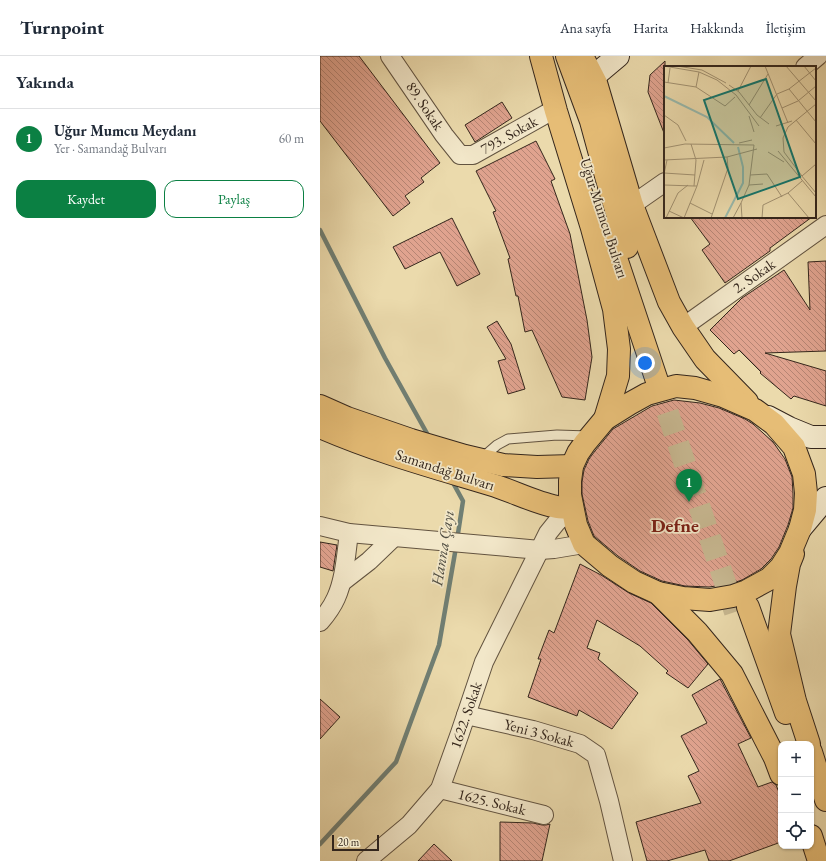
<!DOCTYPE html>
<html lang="tr">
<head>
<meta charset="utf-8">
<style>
	body { margin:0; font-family:"EB Garamond",serif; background:#f6f6f7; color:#1f2937 }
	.controls { position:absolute; right:12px; bottom:12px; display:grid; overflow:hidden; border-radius:8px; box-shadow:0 1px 3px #0004 }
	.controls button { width:36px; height:36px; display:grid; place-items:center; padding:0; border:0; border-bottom:1px solid #e0e1e3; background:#fff; color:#1f2937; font:20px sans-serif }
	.scale { position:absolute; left:12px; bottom:10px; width:47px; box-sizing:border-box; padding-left:4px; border:2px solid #34261c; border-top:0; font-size:11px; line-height:14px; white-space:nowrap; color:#34261c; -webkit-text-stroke:3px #f2e7c9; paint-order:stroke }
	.you { position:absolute; left:325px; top:307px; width:14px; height:14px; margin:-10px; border:3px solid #fff; border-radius:50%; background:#1a73e8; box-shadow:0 0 0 6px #1a73e833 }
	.badge { display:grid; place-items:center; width:26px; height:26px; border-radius:50%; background:#0b8043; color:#fff; font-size:13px; font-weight:700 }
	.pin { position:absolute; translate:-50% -33px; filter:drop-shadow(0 1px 2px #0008) }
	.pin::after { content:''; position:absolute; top:21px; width:14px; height:12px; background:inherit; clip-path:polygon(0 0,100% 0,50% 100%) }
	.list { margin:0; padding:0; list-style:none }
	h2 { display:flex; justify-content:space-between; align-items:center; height:52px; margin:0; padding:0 16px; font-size:17px }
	h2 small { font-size:13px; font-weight:400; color:#747a83 }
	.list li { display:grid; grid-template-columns:26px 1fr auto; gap:12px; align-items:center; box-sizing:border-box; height:60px; padding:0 16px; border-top:1px solid #e0e1e3 }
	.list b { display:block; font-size:15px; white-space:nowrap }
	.list p { margin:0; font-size:13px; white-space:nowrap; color:#747a83 }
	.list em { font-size:13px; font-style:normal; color:#747a83 }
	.actions { display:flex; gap:8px; padding:12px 16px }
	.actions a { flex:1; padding:9px 0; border:1px solid #0b8043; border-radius:12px; text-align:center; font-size:14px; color:#0b8043 }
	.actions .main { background:#0b8043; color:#fff }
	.icon { flex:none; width:22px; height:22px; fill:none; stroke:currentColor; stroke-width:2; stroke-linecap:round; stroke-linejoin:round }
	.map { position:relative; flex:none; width:506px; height:805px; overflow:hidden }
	header { display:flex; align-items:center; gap:24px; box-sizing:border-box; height:56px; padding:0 20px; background:#fff; border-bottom:1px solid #e0e1e3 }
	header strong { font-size:19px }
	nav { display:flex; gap:22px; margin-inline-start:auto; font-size:14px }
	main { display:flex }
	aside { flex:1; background:#fff }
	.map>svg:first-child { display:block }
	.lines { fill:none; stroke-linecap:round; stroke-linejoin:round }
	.stream { stroke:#707f74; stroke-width:4.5 }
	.building { fill:url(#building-back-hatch); stroke:#34261c }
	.primary-tunnel { stroke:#c6b68f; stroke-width:22; stroke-dasharray:22 11; stroke-linecap:butt }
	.service-casing { stroke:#625340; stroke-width:11 }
	.minor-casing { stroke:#625340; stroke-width:20 }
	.secondary-casing { stroke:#34261c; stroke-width:24 }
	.primary-casing { stroke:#34261c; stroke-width:24 }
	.trunk-casing { stroke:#34261c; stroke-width:24 }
	.service { stroke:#f2e7c9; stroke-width:9 }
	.minor { stroke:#f2e7c9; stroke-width:18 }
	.secondary { stroke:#f2e7c9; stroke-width:22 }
	.primary { stroke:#e6bd76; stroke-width:22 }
	.trunk { stroke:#e6bd76; stroke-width:22 }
	.labels { text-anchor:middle; stroke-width:3.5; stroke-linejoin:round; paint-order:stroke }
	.street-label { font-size:15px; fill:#34261c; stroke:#f2e7c9 }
	.water-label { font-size:16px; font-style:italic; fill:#4d4b40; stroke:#f2e7c9 }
	.district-label { font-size:19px; font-weight:bold; fill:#7a1f14; stroke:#f2e7c9 }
	.inset-river { fill:none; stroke:#98baae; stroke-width:2 }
	.inset-road { fill:none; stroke:#a29272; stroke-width:1 }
	.view { fill:#0f766e; fill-opacity:0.15; stroke:#0f766e; stroke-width:2 }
	.inset-edge { fill:none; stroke:#34261c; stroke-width:2 }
</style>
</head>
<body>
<header>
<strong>Turnpoint</strong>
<nav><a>Ana sayfa</a><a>Harita</a><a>Hakkında</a><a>İletişim</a></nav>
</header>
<main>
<aside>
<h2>Yakında<small></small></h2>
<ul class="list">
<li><span class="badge">1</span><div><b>Uğur Mumcu Meydanı</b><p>Yer · Samandağ Bulvarı</p></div><em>60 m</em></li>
</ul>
<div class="actions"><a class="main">Kaydet</a><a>Paylaş</a></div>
</aside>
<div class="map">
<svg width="506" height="805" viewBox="0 0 506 805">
	<defs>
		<pattern id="building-back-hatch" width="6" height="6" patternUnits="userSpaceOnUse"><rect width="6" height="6" fill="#e0a38f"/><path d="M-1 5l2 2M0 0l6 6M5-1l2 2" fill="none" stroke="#b68574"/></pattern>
	</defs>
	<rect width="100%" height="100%" fill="#ebdaac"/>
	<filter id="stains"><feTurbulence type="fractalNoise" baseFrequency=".005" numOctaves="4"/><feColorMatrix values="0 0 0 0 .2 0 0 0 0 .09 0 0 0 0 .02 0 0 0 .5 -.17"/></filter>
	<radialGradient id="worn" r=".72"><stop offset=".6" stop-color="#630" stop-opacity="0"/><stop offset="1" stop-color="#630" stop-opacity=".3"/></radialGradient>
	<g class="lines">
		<g class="stream">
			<polyline points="0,174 65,302 109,381"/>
			<polyline points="132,425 143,445 137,484"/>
			<polyline points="0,788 76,706 119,589 136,491"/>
		</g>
	</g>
	<g class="building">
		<polygon points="0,0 39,0 120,107 101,122 104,126 85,140 90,147 73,160 0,65"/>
		<polygon points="345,5 345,77 344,77 328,36 330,19"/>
		<polygon points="182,46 192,62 155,86 145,69"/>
		<polygon points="216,85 235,123 231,125 250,178 267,264 272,301 265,344 242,341 212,274 205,276 198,240 196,240 188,203 190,202 173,156 176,155 156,115"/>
		<polygon points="370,161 492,161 450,192 450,195 405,227 382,194 390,188"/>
		<polygon points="132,162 160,218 137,230 120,196 85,213 73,191"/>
		<polygon points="506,205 506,295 445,297 506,315 506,350 474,340 471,343 440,317 441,316 419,294 414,298 390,274 422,242 464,214 490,254 488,206"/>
		<polygon points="177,265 191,288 205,333 188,338 178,305 186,303 167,271"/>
		<polygon points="354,344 380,347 399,352 425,363 433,368 453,386 465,403 472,421 473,437 473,452 468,469 459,491 451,503 441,513 422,524 410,528 389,531 365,530 342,525 320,515 298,500 274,480 268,465 262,438 262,426 264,414 269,403 275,395 293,373 332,350"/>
		<polygon points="0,486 17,489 13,515 0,511"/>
		<polygon points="260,508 281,519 309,537 331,547 368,584 388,608 368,632 346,617 348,615 320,590 277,564 267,592 280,597 278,603 318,637 292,673 259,654 257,660 208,641 221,603 218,603 229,574 234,577"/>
		<polygon points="400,623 431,682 418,688 438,731 452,726 456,729 461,741 461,786 409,805 389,805 385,794 347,805 327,805 316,766 381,747 368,720 379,715 361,680 387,667 372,639"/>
		<polygon points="0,643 20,661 0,683"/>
		<polygon points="180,766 213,767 222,769 226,769 230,768 222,805 180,805"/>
		<polygon points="114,788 132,805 98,805"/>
	</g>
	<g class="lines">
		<polyline class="primary-tunnel" points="337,325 415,556"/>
		<g class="service-casing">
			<polyline id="service" points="161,403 177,389 188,383 237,379 269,380"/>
		</g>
		<g class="minor-casing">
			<g id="minor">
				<polyline points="70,0 124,79 140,99 153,99 235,53"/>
				<polyline points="485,11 498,0"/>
				<polyline points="312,149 345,126"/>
				<polyline points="363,271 506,169"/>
				<polyline points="0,470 29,477 220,494 234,493 264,488"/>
				<polyline points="22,526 49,505 74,481"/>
				<path d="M0 566C6 559 12 551 16 542 25 522 26 498 29 477"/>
				<polyline points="146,659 213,674 260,688 276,699 289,745 303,805"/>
				<polyline points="120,733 224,759"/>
				<polyline points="46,805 89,769 120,733 140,677 164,606 228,477 236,467 252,451"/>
			</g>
		</g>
		<g class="secondary-casing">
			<g id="secondary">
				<polyline points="273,21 298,0"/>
				<polyline points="448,361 469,372 491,381 506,381"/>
				<polyline points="480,473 506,442"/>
			</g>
		</g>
		<g class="primary-casing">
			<g id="primary">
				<polyline points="221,0 236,55 272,172 294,253 299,293 298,320 285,363"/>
				<polyline points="247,0 271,65 286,120 307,191"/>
				<polyline points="262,0 276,27 312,149 349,246 363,271 385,303 427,346"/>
				<polyline points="286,172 337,325"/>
				<polygon points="356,330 375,332 403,340 435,354 454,368 474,391 484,418 486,437 485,454 480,473 470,497 461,511 449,523 427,535 413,540 390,544 363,542 338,537 314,526 290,510 264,488 256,469 250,439 250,425 252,410 258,397 265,387 285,363 309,348 327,338"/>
				<polyline points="473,498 469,508 465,530 459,578 475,645 489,688"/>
				<polyline points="338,537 377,576 412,618 455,702 461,718"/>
				<polyline points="428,551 466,657"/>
				<polyline points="491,696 506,744"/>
				<polyline points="491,780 499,805"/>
			</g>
		</g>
		<g class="trunk-casing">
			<g id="trunk">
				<polyline points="0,350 27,362 91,384 145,400 183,409 217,411 252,410"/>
				<path d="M0 371C57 396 117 412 176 430 197 437 216 447 237 451 242 452 247 451 252 451"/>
			</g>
		</g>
		<use href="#service" class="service"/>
		<use href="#minor" class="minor"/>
		<use href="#secondary" class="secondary"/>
		<use href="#primary" class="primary"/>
		<use href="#trunk" class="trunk"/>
	</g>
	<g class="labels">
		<g class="street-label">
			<text transform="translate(105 50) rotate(56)" y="5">89. Sokak</text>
			<text transform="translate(189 79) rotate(-29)" y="5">793. Sokak</text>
			<text transform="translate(284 162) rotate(72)" y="5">Uğur Mumcu Bulvarı</text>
			<text transform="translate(434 220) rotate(-35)" y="5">2. Sokak</text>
			<text transform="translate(125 414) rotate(18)" y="5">Samandağ Bulvarı</text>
			<text transform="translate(146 659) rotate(-71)" y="5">1622. Sokak</text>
			<text transform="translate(219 677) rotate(15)" y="5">Yeni 3 Sokak</text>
			<text transform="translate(172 746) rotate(14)" y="5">1625. Sokak</text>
		</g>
		<g class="water-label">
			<text transform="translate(122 492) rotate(-81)" y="6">Hanna Çayı</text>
		</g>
		<g class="district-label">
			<text x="355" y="476">Defne</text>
		</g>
	</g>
	<g transform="translate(344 10)">
		<rect width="152" height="152" fill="#ebdaac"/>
		<path class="inset-river" d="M0 30 43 51 70 77M61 152 79 117V101L74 81"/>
		<path class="inset-road" d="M0 0 35 6 53 14 72 29 95 60M13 0 38 4 62 17M101 0 124 57M122 0 152 35M140 0 152 15M0 16 32 21 61 40 71 31M4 17 6 2M65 19 75 26 93 49 105 58M32 21 35 6M125 23 152 56M74 25 87 0M85 39 104 8M118 42 134 35 152 20M0 49 14 59 22 75M85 50 90 66M96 52 113 28 125 23 152 2M132 54 152 78M112 60 128 55M75 77 88 74M0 82 21 78 90 79M114 85 152 131M104 86 120 96M0 94 63 91 93 83M0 107 31 109M0 108 3 94M86 109 103 108 118 131M137 109 152 127M138 110 152 98M138 110 120 86 119 72 124 61 152 38M0 119 30 120M85 119 99 118M33 120 40 94M124 127 145 152M26 137 48 148M5 145 20 152M2 152 14 127 24 119M20 152 33 120H30L32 94 27 78M47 152 64 102 63 91M69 152 77 137M78 152 77 137 85 119 90 79M98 152 99 139 124 127 138 115"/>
		<path class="view" d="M102 13 136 111 74 133 40 34Z"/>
		<rect width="152" height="152" class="inset-edge"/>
	</g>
	<rect width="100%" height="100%" filter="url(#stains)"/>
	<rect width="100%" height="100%" fill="url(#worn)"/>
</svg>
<div class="controls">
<button>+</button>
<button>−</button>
<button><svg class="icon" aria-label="locate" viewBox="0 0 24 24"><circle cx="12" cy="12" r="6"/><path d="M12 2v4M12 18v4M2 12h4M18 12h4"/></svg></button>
</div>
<div class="scale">20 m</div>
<div class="you"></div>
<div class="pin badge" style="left:369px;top:446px">1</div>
</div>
</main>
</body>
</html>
